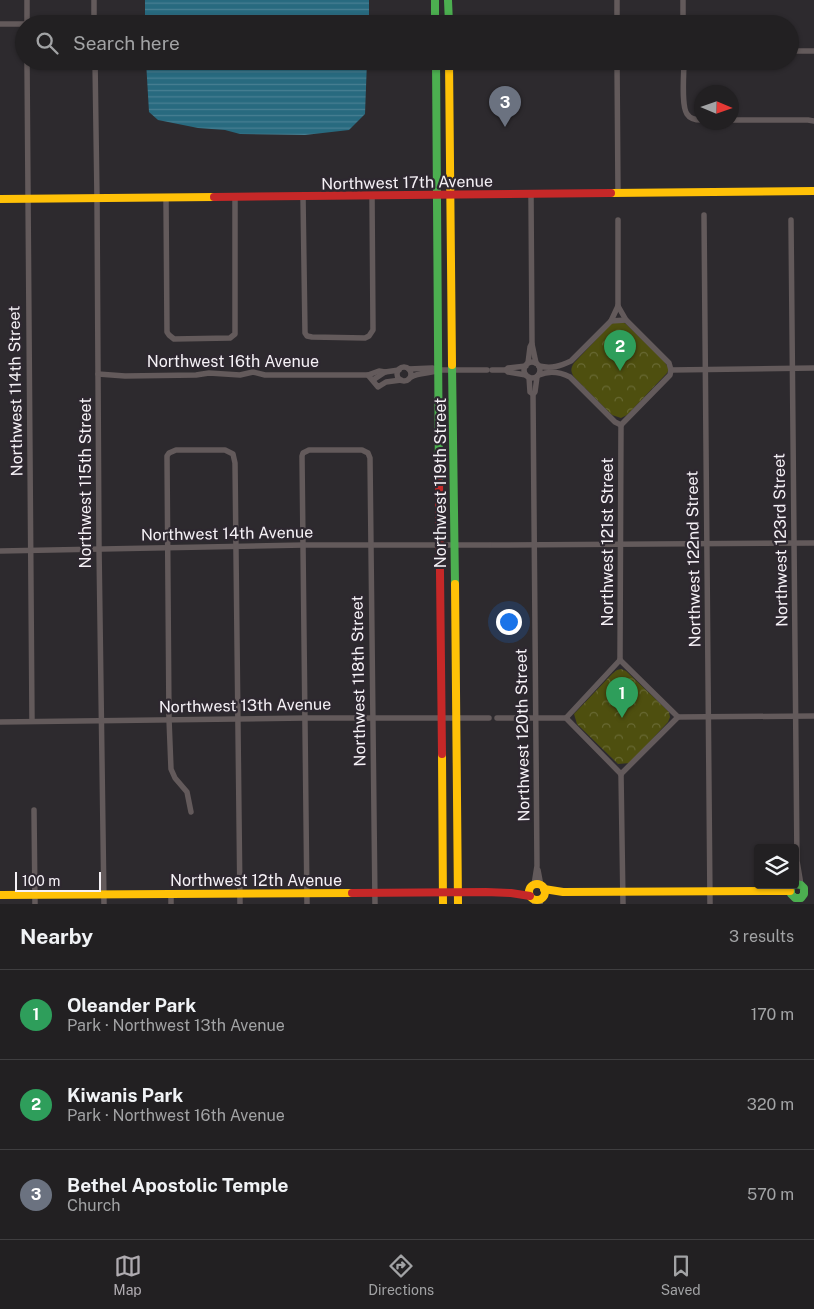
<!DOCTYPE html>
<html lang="en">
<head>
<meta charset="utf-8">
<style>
	body { margin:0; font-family:"Public Sans",sans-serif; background:#2a282a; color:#f1f3f6 }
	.controls { position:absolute; right:15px; bottom:15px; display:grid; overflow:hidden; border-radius:5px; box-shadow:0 1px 4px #0004 }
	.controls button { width:45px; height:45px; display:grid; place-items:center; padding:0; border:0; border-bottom:1px solid #3f3e40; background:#222022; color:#f1f3f6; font:25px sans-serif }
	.compass { position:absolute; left:694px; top:85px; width:45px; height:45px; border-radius:50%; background:#222022; box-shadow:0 1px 4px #0004; rotate:92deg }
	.scale { position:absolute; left:15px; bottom:12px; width:86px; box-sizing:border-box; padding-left:5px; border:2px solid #f5f1f6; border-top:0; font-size:14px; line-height:18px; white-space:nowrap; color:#f5f1f6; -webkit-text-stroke:4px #2e2830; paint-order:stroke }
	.you { position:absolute; left:508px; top:621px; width:18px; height:18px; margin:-12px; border:4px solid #fff; border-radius:50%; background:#1a73e8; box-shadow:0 0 0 8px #1a73e833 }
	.badge { display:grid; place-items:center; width:32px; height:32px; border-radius:50%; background:#afabb0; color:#fff; font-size:16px; font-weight:700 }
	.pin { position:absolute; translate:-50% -41px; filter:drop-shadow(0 1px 2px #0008) }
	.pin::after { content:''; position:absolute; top:26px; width:18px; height:15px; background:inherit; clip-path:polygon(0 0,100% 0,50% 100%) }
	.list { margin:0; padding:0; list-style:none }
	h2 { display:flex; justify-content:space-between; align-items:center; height:65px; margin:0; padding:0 20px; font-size:21px }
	h2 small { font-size:16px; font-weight:400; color:#a2a3a5 }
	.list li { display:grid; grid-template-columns:32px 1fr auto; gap:15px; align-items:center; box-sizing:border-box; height:90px; padding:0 20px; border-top:1px solid #3f3e40 }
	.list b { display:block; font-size:19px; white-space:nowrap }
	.list p { margin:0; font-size:16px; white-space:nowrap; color:#a2a3a5 }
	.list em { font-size:16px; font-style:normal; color:#a2a3a5 }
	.icon { flex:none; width:28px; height:28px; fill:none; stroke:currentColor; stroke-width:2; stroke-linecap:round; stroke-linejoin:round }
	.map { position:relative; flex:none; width:814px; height:904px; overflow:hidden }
	.search { position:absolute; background:#222022; box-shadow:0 1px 4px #0004; left:15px; right:15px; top:15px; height:55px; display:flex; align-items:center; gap:12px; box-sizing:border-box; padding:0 18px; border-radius:28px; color:#a2a3a5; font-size:19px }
	.sheet { height:335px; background:#222022 }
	nav { display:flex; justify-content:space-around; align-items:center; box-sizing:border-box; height:70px; border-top:1px solid #3f3e40; background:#222022; font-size:14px; color:#a2a3a5 }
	nav a { display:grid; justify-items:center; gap:2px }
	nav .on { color:#afabb0 }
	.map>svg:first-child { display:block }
	.park { fill:url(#park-crowns) }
	.water { fill:url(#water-rules) }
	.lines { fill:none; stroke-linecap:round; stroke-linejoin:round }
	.street { stroke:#635a5b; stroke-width:5.5 }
	.fast { stroke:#4caf50; stroke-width:8 }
	.slow { stroke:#ffc107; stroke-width:8 }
	.jam { stroke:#c62828; stroke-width:8 }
	.labels { text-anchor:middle; stroke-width:4.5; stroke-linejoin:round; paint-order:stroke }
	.street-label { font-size:16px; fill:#f5f1f6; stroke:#2e2830 }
</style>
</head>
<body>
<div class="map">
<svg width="814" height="904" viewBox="0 0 814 904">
	<defs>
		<pattern id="park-crowns" width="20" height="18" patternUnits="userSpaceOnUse" patternTransform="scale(1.25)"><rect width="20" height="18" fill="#4e4f0f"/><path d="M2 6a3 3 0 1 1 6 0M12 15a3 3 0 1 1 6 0" fill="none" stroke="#686933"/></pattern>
		<pattern id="water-rules" width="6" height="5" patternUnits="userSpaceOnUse" patternTransform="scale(1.25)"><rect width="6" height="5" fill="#286a7f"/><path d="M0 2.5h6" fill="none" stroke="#488092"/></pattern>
	</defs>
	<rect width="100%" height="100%" fill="#2d2a2e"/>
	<g class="park">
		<path d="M621 321 626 324 664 361 669 369 667 373 627 415 621 418 612 415 574 377C571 372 570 369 574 363L611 324Z"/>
		<polygon points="621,669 626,671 669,712 670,717 668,722 630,763 618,764 577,724 574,714 612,674 617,670"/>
	</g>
	<g class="water">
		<rect x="145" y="0" width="224" height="24"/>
		<polygon points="146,61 367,61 365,114 349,130 305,135 240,134 225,130 198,128 158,120 149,112"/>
	</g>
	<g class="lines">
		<g class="street">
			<polyline points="617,0 617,24"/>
			<polyline points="683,0 683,24"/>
			<polyline points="435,23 683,21"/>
			<polyline points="0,24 24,24"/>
			<polyline points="27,24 27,0"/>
			<polyline points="94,24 94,0"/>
			<polyline points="790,51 814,51"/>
			<polyline points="27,61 32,721"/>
			<polyline points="95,61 97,198 99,548 104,904"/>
			<polyline points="617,61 618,194"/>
			<path d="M684 61C684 73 681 106 687 114 690 119 696 120 702 120"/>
			<polyline points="732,120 808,120 814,121"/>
			<polyline points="303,197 305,333 307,336 312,337 365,338 369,336 373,330 372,195"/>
			<polyline points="166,198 167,332 169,335 174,339 230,338 235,334 235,197"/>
			<polyline points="704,215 710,904"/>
			<polyline points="791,220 797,861 801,885"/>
			<polyline points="618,306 626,320 669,363 671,370 670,375 621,425"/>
			<polyline points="611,321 618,306 618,220"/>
			<polyline points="532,344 536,363"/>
			<circle cx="532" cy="370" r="8"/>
			<polyline points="528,363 530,347 532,343 531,194"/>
			<path d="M539 366C552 369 560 366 571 361L611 321 626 320"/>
			<circle cx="404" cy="374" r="7"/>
			<polyline points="409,369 432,368 439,370 487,370"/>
			<polyline points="492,370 506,370 508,372 526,375"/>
			<polyline points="506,370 508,368 526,366"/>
			<polyline points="671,370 814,368"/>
			<polyline points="98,374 125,376 196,375 209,373 240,375 253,372 265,375 368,375 378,387 386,382 401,380"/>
			<polyline points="368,375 379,371 385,372"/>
			<path d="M539 375C550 370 560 372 570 377L615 422 621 425"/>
			<path d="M411 377C420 372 430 374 439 370"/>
			<polyline points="529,377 530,392 533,394"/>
			<polyline points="373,380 385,372 399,370"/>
			<polyline points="491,545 814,543"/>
			<polyline points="0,551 304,545 489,545"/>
			<polyline points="620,660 621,425"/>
			<polyline points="620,660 678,717"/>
			<polyline points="497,718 566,718 621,774"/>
			<polyline points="566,718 620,660"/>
			<polyline points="0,722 306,718 489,718"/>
			<polyline points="621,774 678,717 814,716"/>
			<polyline points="621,774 623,904"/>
			<polyline points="34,810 35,904"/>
			<polyline points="191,812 187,792 175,778 171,769 169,719 167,456 169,453 176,450 225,450 233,454 235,463 240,904"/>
			<polyline points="538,870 541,886"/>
			<polyline points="534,885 537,866 533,394 535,392 537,377"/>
			<polyline points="171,894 171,904"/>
			<polyline points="534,900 535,904"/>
			<polyline points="307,904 302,456 303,453 309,450 362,450 368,453 370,458 375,904"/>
			<polyline points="540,904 541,899"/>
		</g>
		<g class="fast">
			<polyline points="435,0 435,24"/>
			<polyline points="448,0 449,24"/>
			<polyline points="436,61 439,482"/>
			<polyline points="452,365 455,584"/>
			<polyline points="793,885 791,888 791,894 795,898 801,898 804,894 804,888 801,885 795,884"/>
		</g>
		<g class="slow">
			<polyline points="449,61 452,365"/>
			<polyline points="611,193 814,191"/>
			<polyline points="0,199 214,197"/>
			<polyline points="455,584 458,904"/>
			<polyline points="442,754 443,904"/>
			<circle cx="537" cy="892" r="8"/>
			<polyline points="544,889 563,892 790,891"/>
			<polyline points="0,895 352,893"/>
		</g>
		<g class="jam">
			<polyline points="214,197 611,193"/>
			<polyline points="439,482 442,754"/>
			<polyline points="352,893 486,892 511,893 530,896"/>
		</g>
	</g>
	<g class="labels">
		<g class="street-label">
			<text transform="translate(407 182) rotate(-1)" y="6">Northwest 17th Avenue</text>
			<text x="233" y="367">Northwest 16th Avenue</text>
			<text transform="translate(15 391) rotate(-91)" y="6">Northwest 114th Street</text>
			<text transform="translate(85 483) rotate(-90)" y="6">Northwest 115th Street</text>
			<text transform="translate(440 483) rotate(-90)" y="6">Northwest 119th Street</text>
			<text transform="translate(227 533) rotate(-1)" y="6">Northwest 14th Avenue</text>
			<text transform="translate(780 540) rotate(-91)" y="6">Northwest 123rd Street</text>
			<text transform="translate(607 542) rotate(-90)" y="6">Northwest 121st Street</text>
			<text transform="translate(693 559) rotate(-91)" y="6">Northwest 122nd Street</text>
			<text transform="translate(358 681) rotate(-91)" y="6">Northwest 118th Street</text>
			<text transform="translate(245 705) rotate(-1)" y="6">Northwest 13th Avenue</text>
			<text transform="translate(522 735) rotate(-91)" y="6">Northwest 120th Street</text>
			<text x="256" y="886">Northwest 12th Avenue</text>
		</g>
	</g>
</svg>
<div class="controls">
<button><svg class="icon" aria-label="layers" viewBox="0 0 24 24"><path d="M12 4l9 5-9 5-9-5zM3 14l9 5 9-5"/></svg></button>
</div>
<svg class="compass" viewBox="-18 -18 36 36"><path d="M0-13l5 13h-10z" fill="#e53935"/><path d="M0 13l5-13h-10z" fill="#a2a3a5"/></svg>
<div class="scale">100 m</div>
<div class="you"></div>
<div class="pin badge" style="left:622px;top:718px;background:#2e9e5b">1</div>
<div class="pin badge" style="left:620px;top:371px;background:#2e9e5b">2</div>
<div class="pin badge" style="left:505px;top:127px;background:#6b7280">3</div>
<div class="search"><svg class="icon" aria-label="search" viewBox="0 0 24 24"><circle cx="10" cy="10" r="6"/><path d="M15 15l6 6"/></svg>Search here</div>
</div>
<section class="sheet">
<h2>Nearby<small>3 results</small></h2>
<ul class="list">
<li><span class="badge" style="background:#2e9e5b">1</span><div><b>Oleander Park</b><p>Park · Northwest 13th Avenue</p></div><em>170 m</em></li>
<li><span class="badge" style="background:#2e9e5b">2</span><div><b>Kiwanis Park</b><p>Park · Northwest 16th Avenue</p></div><em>320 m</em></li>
<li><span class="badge" style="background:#6b7280">3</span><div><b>Bethel Apostolic Temple</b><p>Church</p></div><em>570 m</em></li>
</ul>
</section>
<nav>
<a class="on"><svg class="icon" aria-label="map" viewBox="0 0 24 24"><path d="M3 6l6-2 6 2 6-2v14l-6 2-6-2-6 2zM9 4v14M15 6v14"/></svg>Map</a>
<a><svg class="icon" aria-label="directions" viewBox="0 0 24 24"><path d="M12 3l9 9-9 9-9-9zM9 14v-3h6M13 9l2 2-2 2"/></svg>Directions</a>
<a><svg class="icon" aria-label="saved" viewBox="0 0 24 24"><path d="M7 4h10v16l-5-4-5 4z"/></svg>Saved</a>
</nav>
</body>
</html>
